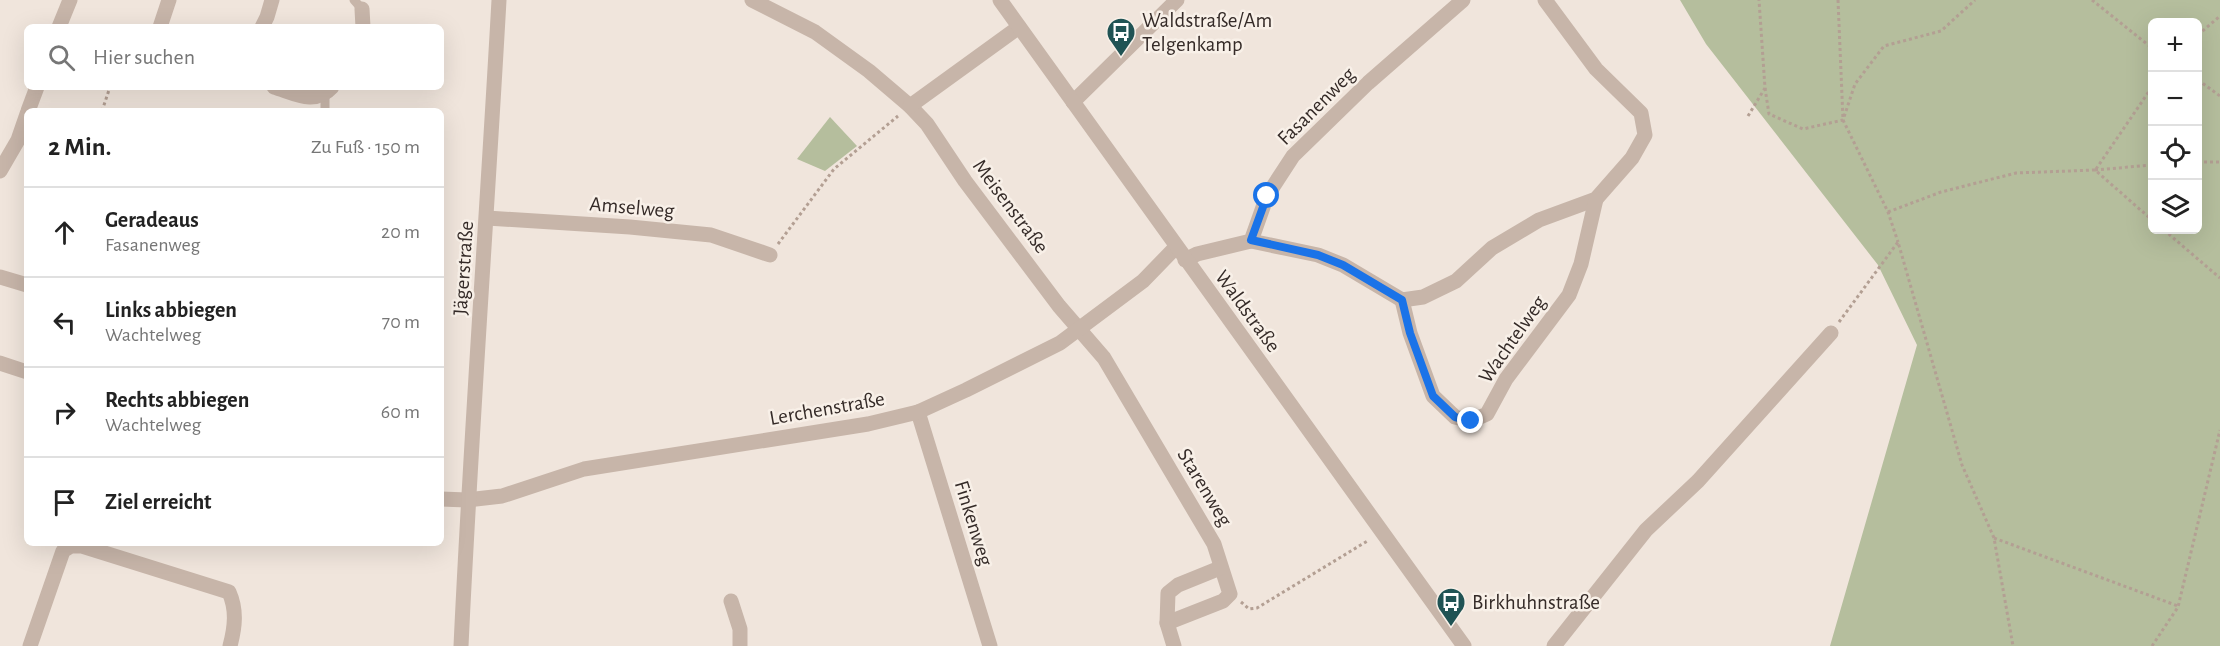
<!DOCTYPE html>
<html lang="de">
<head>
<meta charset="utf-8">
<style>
	body { margin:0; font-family:"Alegreya Sans",sans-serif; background:#f2f2f2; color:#222 }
	.controls { position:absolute; right:18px; top:18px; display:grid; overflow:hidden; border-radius:9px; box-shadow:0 6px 24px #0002 }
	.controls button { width:54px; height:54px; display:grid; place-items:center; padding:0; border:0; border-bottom:2px solid #e0e0e0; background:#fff; color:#222; font:30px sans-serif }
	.stop { position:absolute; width:18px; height:18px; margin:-14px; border:4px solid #1a73e8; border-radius:50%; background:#fff }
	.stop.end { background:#1a73e8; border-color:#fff; box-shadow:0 2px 6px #0008 }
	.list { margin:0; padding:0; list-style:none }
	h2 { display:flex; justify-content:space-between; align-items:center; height:78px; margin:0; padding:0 24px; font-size:26px }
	h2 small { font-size:20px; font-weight:400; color:#767676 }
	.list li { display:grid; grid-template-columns:39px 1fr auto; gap:18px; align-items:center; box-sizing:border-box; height:90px; padding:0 24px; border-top:2px solid #e0e0e0 }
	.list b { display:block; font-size:22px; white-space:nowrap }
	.list p { margin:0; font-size:20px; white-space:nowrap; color:#767676 }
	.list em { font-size:20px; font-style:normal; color:#767676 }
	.icon { flex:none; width:33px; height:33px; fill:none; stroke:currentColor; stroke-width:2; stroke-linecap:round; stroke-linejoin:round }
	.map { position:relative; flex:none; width:2220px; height:646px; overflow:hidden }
	.search { position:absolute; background:#fff; box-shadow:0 6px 24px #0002; left:24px; top:24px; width:420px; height:66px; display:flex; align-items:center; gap:15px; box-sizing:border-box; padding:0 21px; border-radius:9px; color:#767676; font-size:22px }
	.panel { position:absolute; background:#fff; box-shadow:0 6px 24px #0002; left:24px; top:108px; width:420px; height:438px; border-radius:9px }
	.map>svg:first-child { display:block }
	.green { fill:#b5be9d; fill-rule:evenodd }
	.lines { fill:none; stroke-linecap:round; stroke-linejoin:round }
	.path { stroke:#b39f93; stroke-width:3; stroke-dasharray:3 3; stroke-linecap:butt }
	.service { stroke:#c7b5a9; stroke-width:9 }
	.minor { stroke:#c7b5a9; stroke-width:15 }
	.tertiary { stroke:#c7b5a9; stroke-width:15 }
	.route { stroke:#1a73e8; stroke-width:8 }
	.labels { text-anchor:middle; stroke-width:5; stroke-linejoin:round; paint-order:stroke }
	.poi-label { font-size:21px; fill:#352b28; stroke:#f8f0e8; text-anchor:start }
	.street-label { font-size:21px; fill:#352b28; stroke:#f8f0e8 }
</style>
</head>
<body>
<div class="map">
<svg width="2220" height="646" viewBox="0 0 2220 646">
	<rect width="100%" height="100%" fill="#f0e5dc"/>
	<g class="green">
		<path d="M1680 0H2220V646H1830L1917 345 1878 265 1706 44ZM2152 22H2198V230H2152Z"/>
		<polygon points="830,117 857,146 825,171 797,159"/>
	</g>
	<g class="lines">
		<g class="path">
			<polyline points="1838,0 1843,120 1888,212 1898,242"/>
			<polyline points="2092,0 2152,48"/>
			<polyline points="2198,35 2220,16"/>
			<polyline points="2198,80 2220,96"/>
			<polyline points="1765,88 1769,114 1803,129 1843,120 1855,84 1884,46 1941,31 1975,0"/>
			<polyline points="102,111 110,87"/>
			<polyline points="1748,116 1765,88 1759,0"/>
			<polyline points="2198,162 2220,162"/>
			<polyline points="2096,169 2152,87"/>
			<polyline points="2095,170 2152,165"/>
			<polyline points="1888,212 1941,192 2016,173 2095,170 2152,220"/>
			<polyline points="2164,230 2220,278"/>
			<polyline points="778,244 834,169 898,116"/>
			<polyline points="1839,322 1898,242 1962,465 1994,538 2013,646"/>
			<polyline points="1994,538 2178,606"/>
			<polyline points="1241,602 1249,609 1257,608 1369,540"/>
			<polyline points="2152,646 2178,607 2220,430"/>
		</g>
		<g class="service">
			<polyline points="354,0 362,9"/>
			<polyline points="325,111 325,95"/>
		</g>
		<g class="minor">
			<polyline points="752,0 815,32 869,71 910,106 927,124 965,181 1059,306 1104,358 1214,544 1230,594 1223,601 1167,623 1174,646"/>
			<polyline points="362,9 363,27"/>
			<polyline points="59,27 70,0"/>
			<polyline points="160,27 169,0"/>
			<polyline points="262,27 267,17 272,0"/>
			<path d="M274 87C294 93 315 106 332 87"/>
			<polyline points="1073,102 1177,0"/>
			<polyline points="910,106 1019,27"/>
			<polyline points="28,111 37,87"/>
			<polyline points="0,171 18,140 27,114"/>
			<polyline points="487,218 630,227 711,235 770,255"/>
			<polyline points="1251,241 1318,255 1343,265 1402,300 1423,297 1456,281 1492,248 1539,220 1596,199 1632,158 1645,135 1641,113 1596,69 1545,0"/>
			<polyline points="1185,260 1197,254 1251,241 1267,196 1293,156 1368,83 1463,0"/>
			<polyline points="0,277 27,285"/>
			<polyline points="1402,300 1410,333 1433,396 1455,417 1471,421 1487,414 1506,379 1569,295 1581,264 1596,199"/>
			<polyline points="0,363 27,372"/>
			<polyline points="918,412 990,646"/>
			<polyline points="441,499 467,500 502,496 584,469 868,424 918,412 966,390 1060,343 1143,281 1176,247"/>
			<polyline points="731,601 740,629 740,646"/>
			<polyline points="1167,623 1168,593 1178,585 1220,568"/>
			<path d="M30 646 63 551 71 546H82L229 592C237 610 235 627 230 646"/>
			<path d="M461 646C471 431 487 215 499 0"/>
			<polyline points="1554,646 1646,530 1698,481 1831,333"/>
		</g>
		<polyline class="tertiary" points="1000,0 1464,646"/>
	</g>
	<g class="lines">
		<polyline class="route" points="1267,196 1251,240 1318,255 1343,265 1402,300 1410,333 1433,396 1455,417 1471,421"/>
	</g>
	<defs>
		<g id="bus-pin" transform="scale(1.5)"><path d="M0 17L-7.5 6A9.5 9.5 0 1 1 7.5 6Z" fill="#205354" stroke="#f8f0e8"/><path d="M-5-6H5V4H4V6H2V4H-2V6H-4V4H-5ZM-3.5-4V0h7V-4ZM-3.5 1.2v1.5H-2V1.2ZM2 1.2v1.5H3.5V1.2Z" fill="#fff"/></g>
	</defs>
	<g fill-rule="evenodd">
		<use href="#bus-pin" x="1121" y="32"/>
		<use href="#bus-pin" x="1451" y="602"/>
	</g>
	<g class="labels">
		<g class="poi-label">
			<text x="1142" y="27">Waldstraße/Am<tspan x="1142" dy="24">Telgenkamp</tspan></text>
			<text x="1472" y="609">Birkhuhnstraße</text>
		</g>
		<g class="street-label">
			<text transform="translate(1316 106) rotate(-45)" y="7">Fasanenweg</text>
			<text transform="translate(1011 206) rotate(53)" y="7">Meisenstraße</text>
			<text transform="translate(632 207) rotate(5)" y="7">Amselweg</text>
			<text transform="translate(463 268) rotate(-86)" y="7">Jägerstraße</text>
			<text transform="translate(1248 311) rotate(54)" y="7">Waldstraße</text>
			<text transform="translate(1512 339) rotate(-55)" y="7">Wachtelweg</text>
			<text transform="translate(827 408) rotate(-10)" y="7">Lerchenstraße</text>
			<text transform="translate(1205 487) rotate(59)" y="7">Starenweg</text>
			<text transform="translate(974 523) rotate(73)" y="7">Finkenweg</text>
		</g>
	</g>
</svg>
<div class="controls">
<button>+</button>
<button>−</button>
<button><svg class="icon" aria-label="locate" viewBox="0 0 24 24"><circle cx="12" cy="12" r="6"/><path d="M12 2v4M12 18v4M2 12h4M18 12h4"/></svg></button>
<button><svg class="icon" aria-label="layers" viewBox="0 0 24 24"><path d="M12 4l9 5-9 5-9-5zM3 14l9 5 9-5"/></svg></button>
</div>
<div class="stop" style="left:1267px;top:196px"></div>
<div class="stop end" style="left:1471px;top:421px"></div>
<div class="search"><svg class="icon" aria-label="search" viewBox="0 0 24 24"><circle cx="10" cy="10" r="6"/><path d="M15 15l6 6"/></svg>Hier suchen</div>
<section class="panel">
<h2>2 Min.<small>Zu Fuß · 150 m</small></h2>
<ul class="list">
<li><svg class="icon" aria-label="ahead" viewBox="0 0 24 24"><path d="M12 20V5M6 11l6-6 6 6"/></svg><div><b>Geradeaus</b><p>Fasanenweg</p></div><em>20 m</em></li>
<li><svg class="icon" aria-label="left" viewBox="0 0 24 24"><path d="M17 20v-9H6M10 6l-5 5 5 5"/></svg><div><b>Links abbiegen</b><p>Wachtelweg</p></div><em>70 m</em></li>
<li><svg class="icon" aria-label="right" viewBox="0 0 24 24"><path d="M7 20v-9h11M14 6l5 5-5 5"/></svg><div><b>Rechts abbiegen</b><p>Wachtelweg</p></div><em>60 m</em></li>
<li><svg class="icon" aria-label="arrive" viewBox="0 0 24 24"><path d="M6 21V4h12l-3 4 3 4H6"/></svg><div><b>Ziel erreicht</b></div></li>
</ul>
</section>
</div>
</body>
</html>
